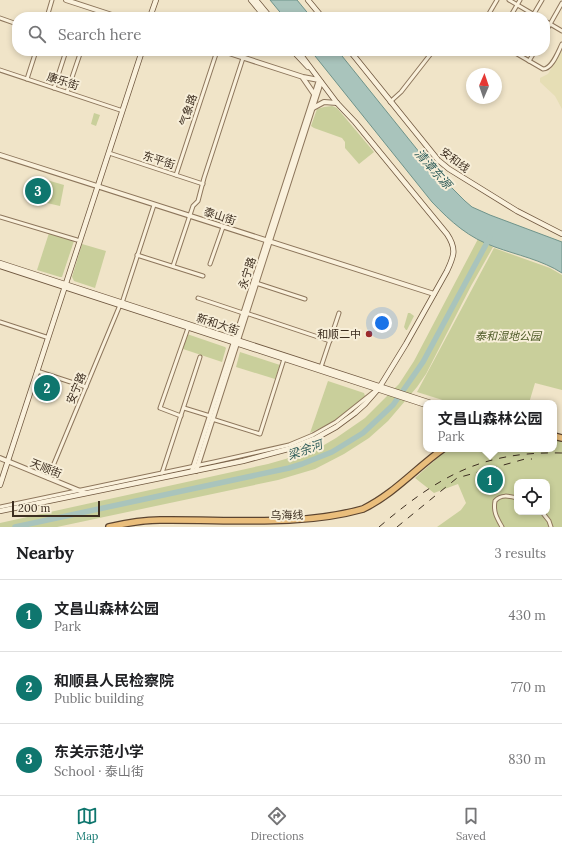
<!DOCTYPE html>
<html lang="en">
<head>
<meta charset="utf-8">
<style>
	body { margin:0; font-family:Lora,"Noto Sans SC",serif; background:#f6f6f6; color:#202124 }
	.controls { position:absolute; right:12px; bottom:12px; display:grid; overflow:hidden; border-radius:8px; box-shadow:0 2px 6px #0003 }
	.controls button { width:36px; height:36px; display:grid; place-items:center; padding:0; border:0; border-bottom:1px solid #e0e0e0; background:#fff; color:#202124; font:20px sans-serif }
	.compass { position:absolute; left:466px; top:68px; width:36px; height:36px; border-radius:50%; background:#fff; box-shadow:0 2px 6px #0003; rotate:2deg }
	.scale { position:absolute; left:12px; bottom:10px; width:88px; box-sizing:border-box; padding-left:4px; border:2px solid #3d2e20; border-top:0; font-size:11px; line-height:14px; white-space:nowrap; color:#3d2e20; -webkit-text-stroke:3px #f7eed8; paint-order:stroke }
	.you { position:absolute; left:382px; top:323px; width:14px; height:14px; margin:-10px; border:3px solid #fff; border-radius:50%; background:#1a73e8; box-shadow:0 0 0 6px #1a73e833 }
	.badge { display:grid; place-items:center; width:26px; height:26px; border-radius:50%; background:#0f766e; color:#fff; font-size:13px; font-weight:700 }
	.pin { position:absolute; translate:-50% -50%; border:2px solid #fff; box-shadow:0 1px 4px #0006 }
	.popup { position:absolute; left:423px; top:400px; width:134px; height:52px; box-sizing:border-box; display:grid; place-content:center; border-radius:8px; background:#fff; filter:drop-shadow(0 1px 3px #0005); font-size:13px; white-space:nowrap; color:#757577 }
	.popup b { font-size:15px; color:#202124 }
	.popup::after { content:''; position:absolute; left:50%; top:100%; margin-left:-8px; border:8px solid transparent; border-top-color:#fff }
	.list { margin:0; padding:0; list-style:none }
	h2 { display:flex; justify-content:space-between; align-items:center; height:52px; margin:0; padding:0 16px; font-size:17px }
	h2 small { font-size:13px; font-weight:400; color:#757577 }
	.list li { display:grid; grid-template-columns:26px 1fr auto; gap:12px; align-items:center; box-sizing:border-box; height:72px; padding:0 16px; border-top:1px solid #e0e0e0 }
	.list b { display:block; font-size:15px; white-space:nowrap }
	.list p { margin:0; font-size:13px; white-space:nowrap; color:#757577 }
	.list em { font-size:13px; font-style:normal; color:#757577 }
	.icon { flex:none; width:22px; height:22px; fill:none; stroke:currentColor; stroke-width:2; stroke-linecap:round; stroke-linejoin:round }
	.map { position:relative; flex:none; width:562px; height:527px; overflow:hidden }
	.search { position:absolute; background:#fff; box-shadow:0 2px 6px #0003; left:12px; right:12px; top:12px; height:44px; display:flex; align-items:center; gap:10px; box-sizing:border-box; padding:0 14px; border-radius:16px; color:#757577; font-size:15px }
	.sheet { height:268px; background:#fff }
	nav { display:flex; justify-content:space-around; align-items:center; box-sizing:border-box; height:56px; border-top:1px solid #e0e0e0; background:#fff; font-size:11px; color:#757577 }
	nav a { display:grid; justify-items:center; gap:2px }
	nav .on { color:#0f766e }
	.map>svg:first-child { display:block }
	.farmland { fill:#e6deb5 }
	.green { fill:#c9cf9b; fill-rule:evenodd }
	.water { fill:#a9c4bc; stroke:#6f938a }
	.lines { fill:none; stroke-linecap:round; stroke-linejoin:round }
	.river { stroke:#a9c4bc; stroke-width:5.5 }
	.minor-casing { stroke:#8d765c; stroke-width:5 }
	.tertiary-casing { stroke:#8d765c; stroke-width:6 }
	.secondary-casing { stroke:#6f573f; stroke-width:6 }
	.trunk-casing { stroke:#5b4430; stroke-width:8 }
	.minor { stroke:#faf1dc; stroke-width:3 }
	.tertiary { stroke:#faf1dc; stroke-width:4 }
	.secondary { stroke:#faf1dc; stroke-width:4.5 }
	.trunk { stroke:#eabe7c; stroke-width:5.5 }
	.rail { stroke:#3d2e20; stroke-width:1; stroke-dasharray:7 7; stroke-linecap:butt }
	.poi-dot { fill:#9e2a2b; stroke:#f7eed8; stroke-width:1.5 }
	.labels { text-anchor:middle; stroke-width:4; stroke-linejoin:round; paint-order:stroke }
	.street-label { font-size:11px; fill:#3d2e20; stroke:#f7eed8 }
	.poi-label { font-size:11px; fill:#3d2e20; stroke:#f7eed8; text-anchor:end }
	.park-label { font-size:11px; font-style:italic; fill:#4d5a26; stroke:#f7eed8 }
	.water-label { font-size:12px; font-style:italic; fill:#2f5d5a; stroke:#f7eed8 }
</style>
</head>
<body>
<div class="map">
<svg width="562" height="527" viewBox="0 0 562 527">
	<rect width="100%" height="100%" fill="#f0e4c8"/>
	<polygon class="farmland" points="562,50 562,109 555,96 540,82 540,78 548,74"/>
	<g class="green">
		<polygon points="332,106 337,108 374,152 359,164 345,148 345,142 342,138 314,128 311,126 317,109 324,107"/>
		<polygon points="94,113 100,115 96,126 91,124"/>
		<polygon points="40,178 64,185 60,206 34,200"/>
		<polygon points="49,233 74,241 62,277 60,277 37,270"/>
		<polygon points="478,239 493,247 471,286 426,374 417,387 388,421 369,438 344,454 315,469 278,480 57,527 0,527 0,523 268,464 303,454 319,448 336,438 365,418 399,384 414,361"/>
		<polygon points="82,244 106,251 95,288 74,281 72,277"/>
		<polygon points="494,248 550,268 562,275 562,390 535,383 529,403 452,403 417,392"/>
		<polygon points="408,313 410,313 414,316 407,330 406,330 404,327"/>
		<polygon points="187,334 225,347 226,348 222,362 183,349"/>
		<polygon points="240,352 280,365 275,379 236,367"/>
		<polygon points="328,381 364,393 365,396 335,421 310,433"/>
		<path d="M554 440 562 441V527H437L461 510 466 503 458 484 434 493 415 478 443 453 451 449H554ZM517 482H547V512H517Z"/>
	</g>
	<g class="water">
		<polygon points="270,0 297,0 311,17 284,17"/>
		<path d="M311 51H338L432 168 465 201 472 207 490 215 562 242V273C542 260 517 255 495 247 469 238 451 222 432 202Z"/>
	</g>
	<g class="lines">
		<polyline class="river" points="15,527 289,468 302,464 332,452 363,433 393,405 423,362 490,237"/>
		<g class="minor-casing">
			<g id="minor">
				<polyline points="509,0 538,17"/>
				<polyline points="47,17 52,0"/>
				<polyline points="487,17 497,0"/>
				<polyline points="510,17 520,0"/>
				<polyline points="532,17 542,0"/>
				<polyline points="0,18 17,24"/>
				<polyline points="545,21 562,31"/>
				<polyline points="545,33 562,3"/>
				<path d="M512 51 543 69C552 69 558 52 562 44"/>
				<polyline points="529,61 535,51"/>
				<polyline points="0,70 120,110"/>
				<polyline points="27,79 36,51"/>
				<polyline points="54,88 66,51"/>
				<polyline points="67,92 81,51"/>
				<polyline points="390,102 401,92 433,51"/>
				<polyline points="109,153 203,184"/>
				<polyline points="176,175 217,51"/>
				<polyline points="0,217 77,240"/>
				<polyline points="137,255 203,276"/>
				<polyline points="210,264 223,227"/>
				<polyline points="173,266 193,206 198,201 204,178 243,58"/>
				<polyline points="256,283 305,299"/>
				<polyline points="198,298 243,313"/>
				<polyline points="122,303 154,205"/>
				<polyline points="246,313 330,341"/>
				<polyline points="0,322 46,337"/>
				<polyline points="321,367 339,313"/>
				<polyline points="37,371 86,387"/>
				<polyline points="184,408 210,416"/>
				<polyline points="181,416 160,408 188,328"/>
				<polyline points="212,419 260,434 284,359"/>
				<polyline points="162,473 200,357"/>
				<polyline points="48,478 120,305"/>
				<polyline points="0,507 214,462 289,445 313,435 336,422 375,391"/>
				<polyline points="542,512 549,521 551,527"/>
				<path d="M502 527C497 518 493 512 495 501 501 494 509 496 517 498"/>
			</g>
		</g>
		<g class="tertiary-casing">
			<g id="tertiary">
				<polyline points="66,0 118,17"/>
				<polyline points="303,78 314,94"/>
				<polyline points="313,108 324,102 337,103"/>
				<polyline points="0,155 434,294"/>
				<polyline points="0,458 85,493"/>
				<polyline points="192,471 319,80 303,77 223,51"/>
				<polyline points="196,471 321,82"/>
			</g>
		</g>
		<g class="secondary-casing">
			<g id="secondary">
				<polyline points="251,0 265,17"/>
				<polyline points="256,0 270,17"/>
				<polyline points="308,0 322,17"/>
				<polyline points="150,17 156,0"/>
				<polyline points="293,51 308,67"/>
				<polyline points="350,51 438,160 449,169 517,211 562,234"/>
				<polyline points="0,263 431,403"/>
				<polyline points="0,266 426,405"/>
				<polyline points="0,485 142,51"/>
				<path d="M0 511 243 461 288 449 316 438 336 427 355 413 365 404 379 388 406 344 447 271C454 256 457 249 447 234L355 122 337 103 298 51"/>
			</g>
		</g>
		<g class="trunk-casing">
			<g id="trunk">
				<polyline points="554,436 562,438"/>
				<path d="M109 527C126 523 142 520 160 520 228 519 299 527 363 509 394 494 416 468 443 449"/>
			</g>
		</g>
		<use href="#minor" class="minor"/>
		<use href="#tertiary" class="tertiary"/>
		<use href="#secondary" class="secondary"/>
		<use href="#trunk" class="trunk"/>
		<g class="rail">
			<path d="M379 527C439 476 482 451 562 453"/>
			<polyline points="397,527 457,478 525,459 532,459"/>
		</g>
	</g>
	<circle class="poi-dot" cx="369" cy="334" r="4"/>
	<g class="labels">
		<g class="street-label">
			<text transform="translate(63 81) rotate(18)" y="4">康乐街</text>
			<text transform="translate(188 110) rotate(-72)" y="4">气象路</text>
			<text transform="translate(159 160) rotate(18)" y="4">东平街</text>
			<text transform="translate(455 160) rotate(37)" y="4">安和线</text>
			<text transform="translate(220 216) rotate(18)" y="4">泰山街</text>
			<text transform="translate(247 273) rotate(-72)" y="4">永宁路</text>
			<text transform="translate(218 324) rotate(18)" y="4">新和大街</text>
			<text transform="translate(76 388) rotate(-67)" y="4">安宁路</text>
			<text transform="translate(46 468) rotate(22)" y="4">天顺街</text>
			<text transform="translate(287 515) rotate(-1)" y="4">乌海线</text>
		</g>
		<g class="poi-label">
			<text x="361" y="338">和顺二中</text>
		</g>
		<g class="park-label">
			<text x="508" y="340">泰和湿地公园</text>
		</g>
		<g class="water-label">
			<text transform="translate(433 169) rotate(48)" y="4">清漳东源</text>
			<text transform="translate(305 450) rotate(-19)" y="4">梁余河</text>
		</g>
	</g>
</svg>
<div class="controls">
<button><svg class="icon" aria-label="locate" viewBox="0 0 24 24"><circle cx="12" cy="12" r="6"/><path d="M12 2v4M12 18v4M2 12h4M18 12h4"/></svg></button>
</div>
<svg class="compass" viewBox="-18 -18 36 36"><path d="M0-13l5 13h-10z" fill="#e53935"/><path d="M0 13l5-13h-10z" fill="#757577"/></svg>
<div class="scale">200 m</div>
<div class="you"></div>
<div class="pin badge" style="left:490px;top:480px">1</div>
<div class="popup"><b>文昌山森林公园</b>Park</div>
<div class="pin badge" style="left:47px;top:388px">2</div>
<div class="pin badge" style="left:38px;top:191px">3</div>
<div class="search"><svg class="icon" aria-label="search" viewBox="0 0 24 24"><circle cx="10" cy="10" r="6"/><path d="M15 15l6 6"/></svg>Search here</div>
</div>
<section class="sheet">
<h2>Nearby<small>3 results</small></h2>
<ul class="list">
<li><span class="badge">1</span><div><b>文昌山森林公园</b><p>Park</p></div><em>430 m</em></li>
<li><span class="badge">2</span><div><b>和顺县人民检察院</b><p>Public building</p></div><em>770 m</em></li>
<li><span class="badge">3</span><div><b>东关示范小学</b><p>School · 泰山街</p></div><em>830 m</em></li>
</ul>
</section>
<nav>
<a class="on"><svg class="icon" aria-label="map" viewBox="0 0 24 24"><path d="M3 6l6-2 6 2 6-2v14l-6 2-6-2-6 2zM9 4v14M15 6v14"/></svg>Map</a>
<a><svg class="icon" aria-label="directions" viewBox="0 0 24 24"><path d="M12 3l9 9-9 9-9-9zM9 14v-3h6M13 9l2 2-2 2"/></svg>Directions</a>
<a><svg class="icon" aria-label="saved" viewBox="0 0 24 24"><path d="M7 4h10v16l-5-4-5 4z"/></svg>Saved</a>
</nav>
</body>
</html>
